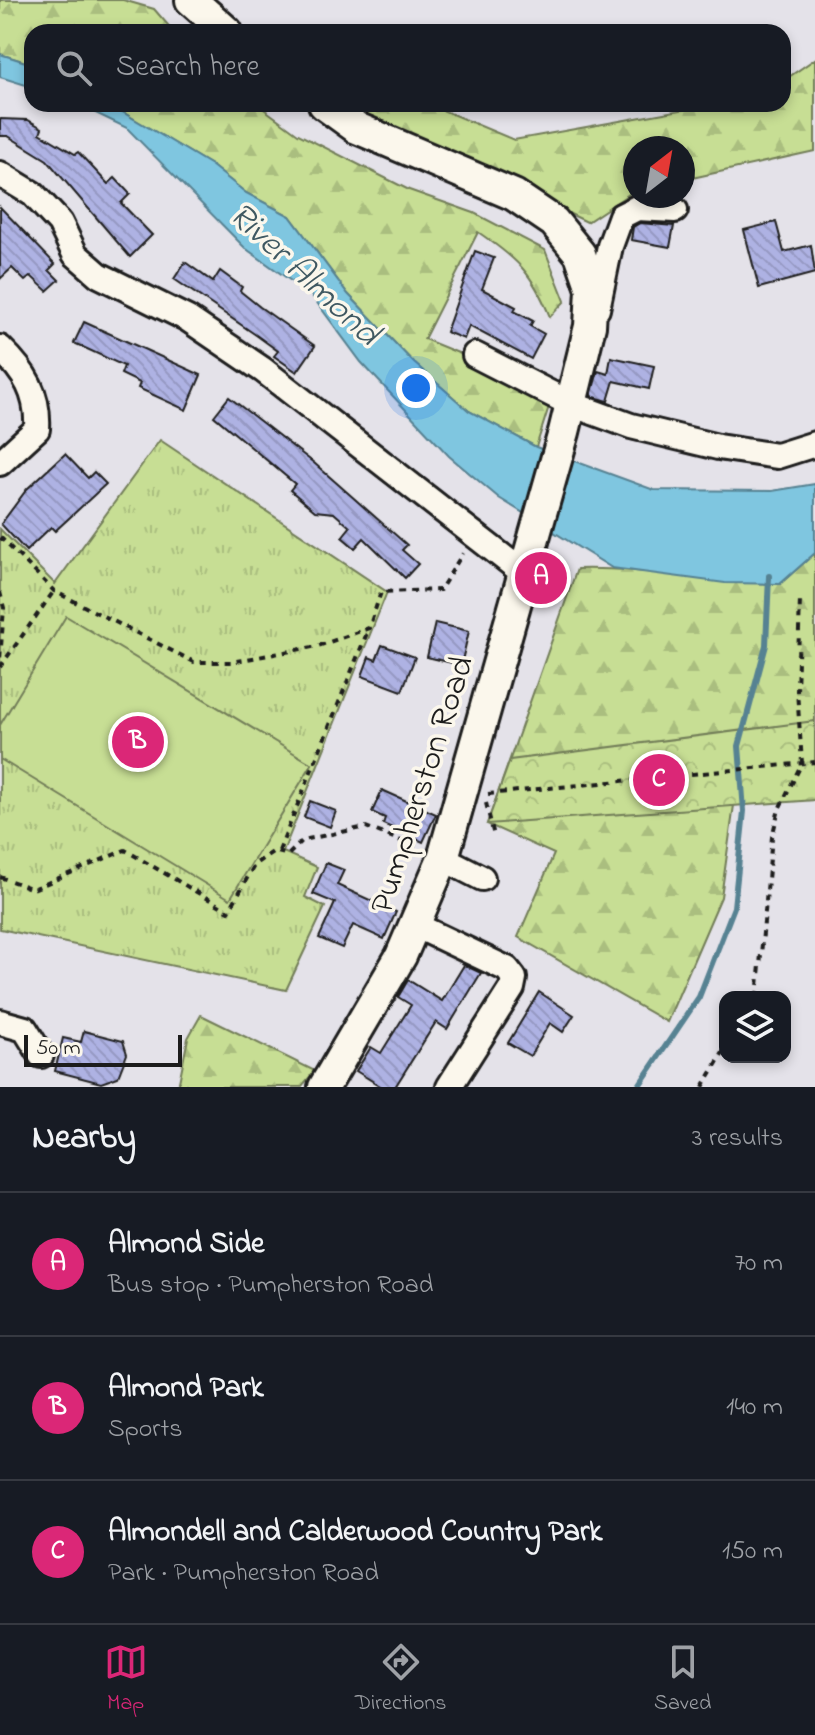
<!DOCTYPE html>
<html lang="en">
<head>
<meta charset="utf-8">
<style>
	body { margin:0; font-family:"Indie Flower",sans-serif; background:#242831; color:#f1f3f6 }
	.controls { position:absolute; right:24px; bottom:24px; display:grid; overflow:hidden; border-radius:16px; box-shadow:0 4px 12px #0003 }
	.controls button { width:72px; height:72px; display:grid; place-items:center; padding:0; border:0; border-bottom:2px solid #363941; background:#171b24; color:#f1f3f6; font:40px sans-serif }
	.compass { position:absolute; left:623px; top:136px; width:72px; height:72px; border-radius:50%; background:#171b24; box-shadow:0 4px 12px #0003; rotate:31deg }
	.scale { position:absolute; left:24px; bottom:20px; width:158px; box-sizing:border-box; padding-left:8px; border:4px solid #1c1c1c; border-top:0; font-size:22px; line-height:28px; white-space:nowrap; color:#1c1c1c; -webkit-text-stroke:6px #fbf7ec; paint-order:stroke }
	.you { position:absolute; left:416px; top:388px; width:28px; height:28px; margin:-20px; border:6px solid #fff; border-radius:50%; background:#1a73e8; box-shadow:0 0 0 12px #1a73e833 }
	.badge { display:grid; place-items:center; width:52px; height:52px; border-radius:50%; background:#db2777; color:#fff; font-size:26px; font-weight:700 }
	.pin { position:absolute; translate:-50% -50%; border:4px solid #fff; box-shadow:0 2px 8px #0006 }
	.list { margin:0; padding:0; list-style:none }
	h2 { display:flex; justify-content:space-between; align-items:center; height:104px; margin:0; padding:0 32px; font-size:34px }
	h2 small { font-size:26px; font-weight:400; color:#9ea1a6 }
	.list li { display:grid; grid-template-columns:52px 1fr auto; gap:24px; align-items:center; box-sizing:border-box; height:144px; padding:0 32px; border-top:2px solid #363941 }
	.list b { display:block; font-size:30px; white-space:nowrap }
	.list p { margin:0; font-size:26px; white-space:nowrap; color:#9ea1a6 }
	.list em { font-size:26px; font-style:normal; color:#9ea1a6 }
	.icon { flex:none; width:44px; height:44px; fill:none; stroke:currentColor; stroke-width:2; stroke-linecap:round; stroke-linejoin:round }
	.map { position:relative; flex:none; width:815px; height:1087px; overflow:hidden }
	.search { position:absolute; background:#171b24; box-shadow:0 4px 12px #0003; left:24px; right:24px; top:24px; height:88px; display:flex; align-items:center; gap:20px; box-sizing:border-box; padding:0 28px; border-radius:24px; color:#9ea1a6; font-size:30px }
	.sheet { height:536px; background:#171b24 }
	nav { display:flex; justify-content:space-around; align-items:center; box-sizing:border-box; height:112px; border-top:2px solid #363941; background:#171b24; font-size:22px; color:#9ea1a6 }
	nav a { display:grid; justify-items:center; gap:4px }
	nav .on { color:#db2777 }
	.map>svg:first-child { display:block }
	.grass { fill:url(#grass-tufts); stroke:#727d58; stroke-width:2 }
	.forest { fill:url(#forest-firs); stroke:#727d58; stroke-width:2 }
	.park { fill:url(#park-crowns); stroke:#727d58; stroke-width:2 }
	.pitch { fill:#c7de94; stroke:#727d58; stroke-width:2 }
	.water { fill:#7fc6e0; stroke:#578292; stroke-width:2 }
	.lines { fill:none; stroke-linecap:round; stroke-linejoin:round }
	.stream { stroke:#578292; stroke-width:6 }
	.building { fill:url(#building-back-hatch); stroke:#1c1c1c; stroke-width:2 }
	.minor-casing { stroke:#1c1c1c; stroke-width:30 }
	.major-casing { stroke:#1c1c1c; stroke-width:36 }
	.path { stroke:#1c1c1c; stroke-width:4; stroke-dasharray:6 6; stroke-linecap:butt }
	.minor { stroke:#fbf7ec; stroke-width:24 }
	.major { stroke:#fbf7ec; stroke-width:30 }
	.labels { text-anchor:middle; stroke-width:7; stroke-linejoin:round; paint-order:stroke }
	.street-label { font-size:34px; fill:#1c1c1c; stroke:#fbf7ec }
	.water-label { font-size:36px; font-style:italic; fill:#3f5861; stroke:#fbf7ec }
</style>
</head>
<body>
<div class="map">
<svg width="815" height="1087" viewBox="0 0 815 1087">
	<defs>
		<pattern id="grass-tufts" width="24" height="20" patternUnits="userSpaceOnUse" patternTransform="scale(2)"><rect width="24" height="20" fill="#c7de94"/><path d="M3 7l-1-3M5 7V3M7 7l1-3M15 17l-1-3M17 17v-4M19 17l1-3" fill="none" stroke="#aabe7f"/></pattern>
		<pattern id="forest-firs" width="22" height="20" patternUnits="userSpaceOnUse" patternTransform="scale(2)"><rect width="22" height="20" fill="#c7de94"/><path d="M5 1l3.5 6h-7zM16 11l3.5 6h-7z" fill="#aabe7f"/></pattern>
		<pattern id="park-crowns" width="20" height="18" patternUnits="userSpaceOnUse" patternTransform="scale(2)"><rect width="20" height="18" fill="#c7de94"/><path d="M2 6a3 3 0 1 1 6 0M12 15a3 3 0 1 1 6 0" fill="none" stroke="#aabe7f"/></pattern>
		<pattern id="building-back-hatch" width="6" height="6" patternUnits="userSpaceOnUse" patternTransform="scale(2)"><rect width="6" height="6" fill="#aeb2e3"/><path d="M-1 5l2 2M0 0l6 6M5-1l2 2" fill="none" stroke="#9598c2"/></pattern>
	</defs>
	<rect width="100%" height="100%" fill="#e4e2e9"/>
	<filter id="ink" filterUnits="userSpaceOnUse"><feTurbulence type="fractalNoise" baseFrequency=".0125" numOctaves="2"/><feDisplacementMap in="SourceGraphic" scale="16" xChannelSelector="R" yChannelSelector="G"/><feConvolveMatrix kernelMatrix="1 2 1 2 8 2 1 2 1" color-interpolation-filters="sRGB"/></filter>
	<g filter="url(#ink)">
		<polygon class="grass" points="160,440 387,592 283,852 317,867 305,897 325,907 286,990 0,929 0,529 55,584"/>
		<g class="forest">
			<polygon points="0,0 123,0 154,9 174,32 32,32 32,64 0,54"/>
			<polygon points="815,59 815,151 683,180 683,148 635,148 635,190 587,222 341,104 428,104 514,140 714,104 783,104 783,81"/>
			<path d="M109 104H257L298 134 409 190 474 213 545 250 565 301 550 317C532 272 517 259 478 232L424 339 490 366 551 400 536 447 469 411 414 363 348 294 290 216 246 193 211 165Z"/>
			<path d="M815 553V791H736L721 897 667 1022 518 937 554 854 487 824 577 569C645 567 712 583 780 584Z"/>
			<polygon points="201,1015 315,1071 301,1087 178,1087 188,1038"/>
		</g>
		<polygon class="park" points="815,721 815,800 487,824 510,760"/>
		<polygon class="pitch" points="66,616 312,764 230,899 0,759 0,725"/>
		<g class="water">
			<polygon points="0,54 32,64 32,87 0,77"/>
			<polygon points="77,104 109,104 211,165 246,193 290,216 348,294 414,363 469,411 536,447 654,490 772,491 815,484 815,553 780,584 725,583 612,568 499,498 449,456 361,362 312,296 245,248 127,128"/>
		</g>
		<g class="lines">
			<polyline class="stream" points="638,1087 699,997 734,907 744,811 739,746 766,645 769,576"/>
		</g>
		<g class="building">
			<polygon points="0,119 28,120 42,128 40,133 75,154 78,152 108,184 115,178 130,194 121,203 152,235 130,257 47,160 8,136 0,136"/>
			<polygon points="0,207 55,264 49,270 59,280 47,291 31,276 25,281 12,268 0,279"/>
			<polygon points="776,222 784,252 811,245 815,273 759,288 744,230"/>
			<polygon points="640,223 674,226 670,247 631,240 633,227"/>
			<polygon points="475,251 494,258 482,289 516,307 514,311 533,321 530,326 544,334 531,359 469,326 464,339 446,332"/>
			<polygon points="185,262 213,282 220,271 242,287 240,291 260,307 315,346 297,372 274,356 278,351 256,335 174,279"/>
			<polygon points="84,322 201,375 186,410 138,388 140,383 121,374 124,366 74,343"/>
			<polygon points="611,357 654,366 649,389 614,381 608,401 591,396 598,371 608,374"/>
			<polygon points="229,397 314,463 407,545 402,550 418,564 405,578 364,538 355,548 342,537 350,527 334,513 315,511 290,490 295,484 214,416"/>
			<polygon points="65,454 88,478 94,472 106,484 55,531 51,527 26,551 1,524 27,489"/>
			<polygon points="435,623 469,631 461,665 427,657"/>
			<polygon points="382,645 415,657 402,691 362,676 369,657 376,660"/>
			<polygon points="382,790 436,814 423,842 383,824 385,818 372,812"/>
			<polygon points="310,801 336,811 330,827 304,817"/>
			<polygon points="326,863 344,870 337,885 396,912 384,939 353,925 342,948 319,938 335,903 313,894"/>
			<polygon points="464,965 481,973 447,1029 436,1022 395,1087 382,1087 356,1071 371,1047 381,1053 411,1005 398,997 408,980 442,1001"/>
			<polygon points="539,992 574,1015 563,1032 550,1023 530,1056 508,1043"/>
			<polygon points="84,1031 123,1041 127,1054 118,1077 101,1083 55,1071 63,1038 81,1042"/>
		</g>
		<g class="lines">
			<g class="minor-casing">
				<g id="minor">
					<polyline points="0,174 33,194 60,223 75,254 99,275 188,319 263,370 526,575"/>
					<polyline points="597,309 610,246 621,216 637,208 675,210"/>
					<path d="M0 348C25 372 39 394 37 429L0 463"/>
					<polyline points="475,355 571,404 631,426 718,447 777,456 815,444"/>
					<polyline points="443,858 482,878"/>
					<polyline points="415,925 507,969 514,978 512,988 449,1087"/>
					<polyline points="0,1022 25,1029 41,1055"/>
				</g>
			</g>
			<g class="major-casing">
				<g id="major">
					<polyline points="191,0 227,32"/>
					<polyline points="324,1087 401,956 443,858 564,432 590,326 592,289 580,254 554,222 514,195 357,128 324,104"/>
				</g>
			</g>
			<g class="path">
				<polyline points="0,537 54,591 194,662 231,662 318,646 369,628 381,592 440,590 463,553"/>
				<polyline points="0,592 4,608 0,660"/>
				<polyline points="0,667 54,591"/>
				<polyline points="488,794 815,762"/>
				<polyline points="486,803 494,836"/>
				<polyline points="279,851 369,628"/>
				<polyline points="0,877 33,889 125,850 229,911 255,864 274,851 288,855 303,840 366,827 419,848"/>
				<polyline points="757,997 772,837 779,809 802,763 797,691 800,599"/>
				<polyline points="703,1087 725,1049"/>
			</g>
			<use href="#minor" class="minor"/>
			<use href="#major" class="major"/>
		</g>
	</g>
	<g class="labels">
		<g class="street-label">
			<text transform="translate(420 784) rotate(-72)" y="12">Pumpherston Road</text>
		</g>
		<g class="water-label">
			<text transform="translate(306 272) rotate(43)" y="13">River Almond</text>
		</g>
	</g>
</svg>
<div class="controls">
<button><svg class="icon" aria-label="layers" viewBox="0 0 24 24"><path d="M12 4l9 5-9 5-9-5zM3 14l9 5 9-5"/></svg></button>
</div>
<svg class="compass" viewBox="-18 -18 36 36"><path d="M0-13l5 13h-10z" fill="#e53935"/><path d="M0 13l5-13h-10z" fill="#9ea1a6"/></svg>
<div class="scale">50 m</div>
<div class="you"></div>
<div class="pin badge" style="left:541px;top:578px">A</div>
<div class="pin badge" style="left:138px;top:742px">B</div>
<div class="pin badge" style="left:659px;top:780px">C</div>
<div class="search"><svg class="icon" aria-label="search" viewBox="0 0 24 24"><circle cx="10" cy="10" r="6"/><path d="M15 15l6 6"/></svg>Search here</div>
</div>
<section class="sheet">
<h2>Nearby<small>3 results</small></h2>
<ul class="list">
<li><span class="badge">A</span><div><b>Almond Side</b><p>Bus stop · Pumpherston Road</p></div><em>70 m</em></li>
<li><span class="badge">B</span><div><b>Almond Park</b><p>Sports</p></div><em>140 m</em></li>
<li><span class="badge">C</span><div><b>Almondell and Calderwood Country Park</b><p>Park · Pumpherston Road</p></div><em>150 m</em></li>
</ul>
</section>
<nav>
<a class="on"><svg class="icon" aria-label="map" viewBox="0 0 24 24"><path d="M3 6l6-2 6 2 6-2v14l-6 2-6-2-6 2zM9 4v14M15 6v14"/></svg>Map</a>
<a><svg class="icon" aria-label="directions" viewBox="0 0 24 24"><path d="M12 3l9 9-9 9-9-9zM9 14v-3h6M13 9l2 2-2 2"/></svg>Directions</a>
<a><svg class="icon" aria-label="saved" viewBox="0 0 24 24"><path d="M7 4h10v16l-5-4-5 4z"/></svg>Saved</a>
</nav>
</body>
</html>
